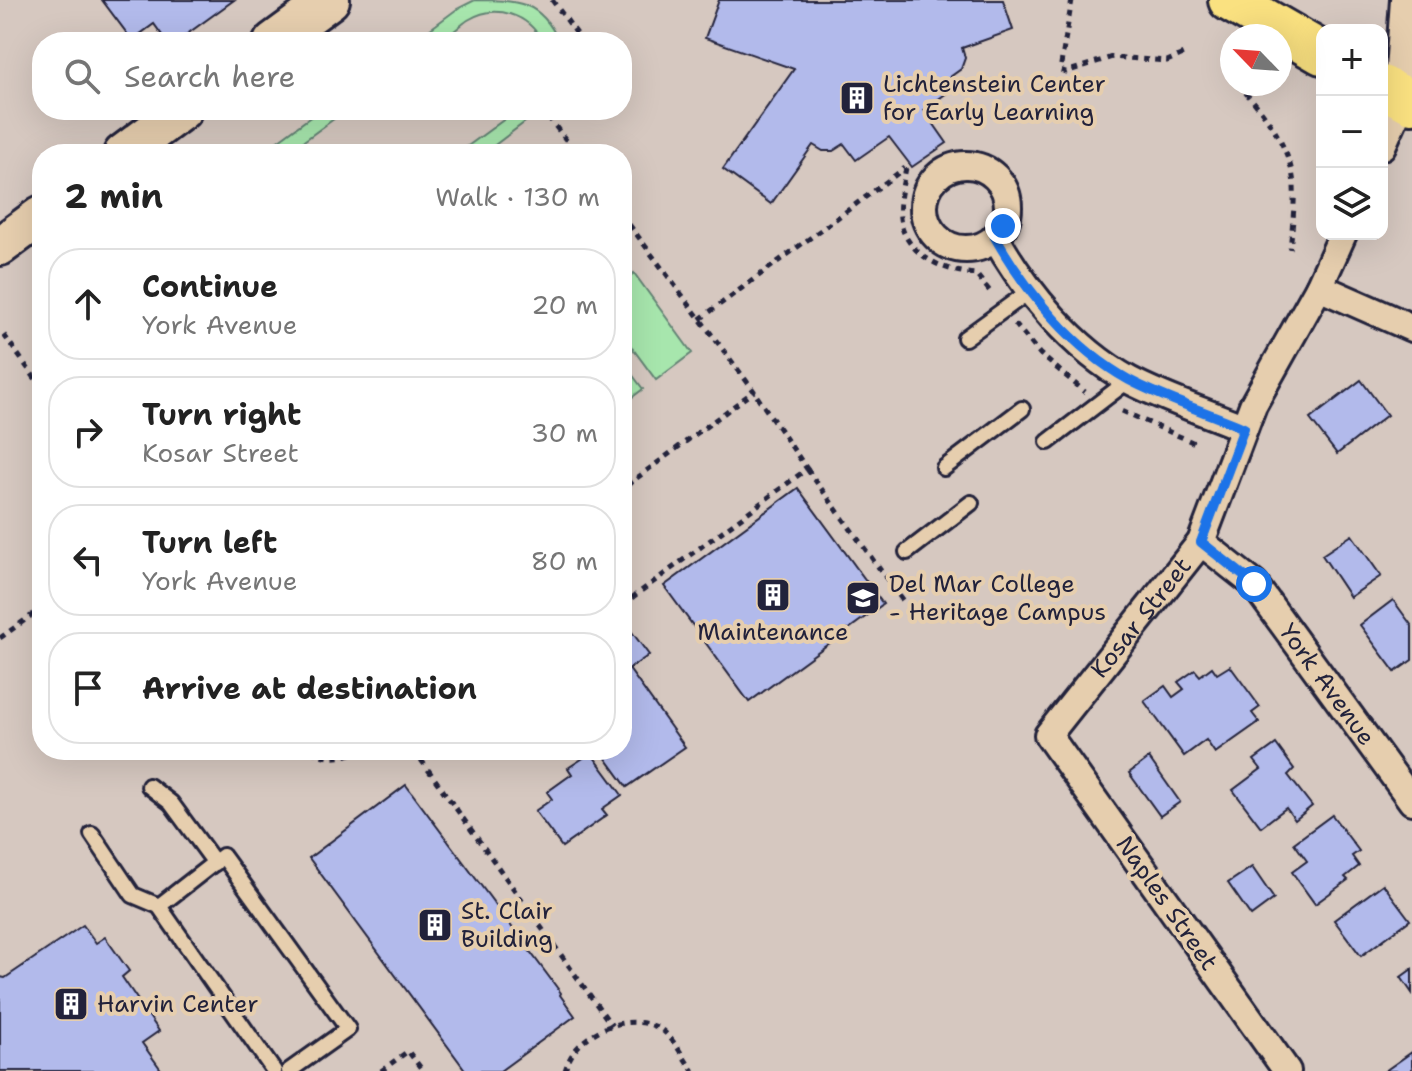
<!DOCTYPE html>
<html lang="en">
<head>
<meta charset="utf-8">
<style>
	body { margin:0; font-family:"Shantell Sans",sans-serif; background:#f2f2f2; color:#222 }
	.controls { position:absolute; right:24px; top:24px; display:grid; overflow:hidden; border-radius:16px; box-shadow:0 8px 32px #0002 }
	.controls button { width:72px; height:72px; display:grid; place-items:center; padding:0; border:0; border-bottom:2px solid #e0e0e0; background:#fff; color:#222; font:40px sans-serif }
	.compass { position:absolute; left:1220px; top:24px; width:72px; height:72px; border-radius:50%; background:#fff; box-shadow:0 8px 32px #0002; rotate:295deg }
	.stop { position:absolute; width:24px; height:24px; margin:-18px; border:6px solid #1a73e8; border-radius:50%; background:#fff }
	.stop.end { background:#1a73e8; border-color:#fff; box-shadow:0 2px 8px #0008 }
	.list { margin:0; padding:0; list-style:none }
	h2 { display:flex; justify-content:space-between; align-items:center; height:104px; margin:0; padding:0 32px; font-size:34px }
	h2 small { font-size:26px; font-weight:400; color:#767676 }
	.list li { display:grid; grid-template-columns:52px 1fr auto; gap:24px; align-items:center; box-sizing:border-box; height:112px; margin:0 16px 16px; padding:0 16px; border:2px solid #e0e0e0; border-radius:32px }
	.list b { display:block; font-size:30px; white-space:nowrap }
	.list p { margin:0; font-size:26px; white-space:nowrap; color:#767676 }
	.list em { font-size:26px; font-style:normal; color:#767676 }
	.icon { flex:none; width:44px; height:44px; fill:none; stroke:currentColor; stroke-width:2; stroke-linecap:round; stroke-linejoin:round }
	.map { position:relative; flex:none; width:1412px; height:1071px; overflow:hidden }
	.search { position:absolute; background:#fff; box-shadow:0 8px 32px #0002; left:32px; top:32px; width:600px; height:88px; display:flex; align-items:center; gap:20px; box-sizing:border-box; padding:0 28px; border-radius:32px; color:#767676; font-size:30px }
	.panel { position:absolute; background:#fff; box-shadow:0 8px 32px #0002; left:32px; top:144px; width:600px; height:616px; border-radius:32px }
	.map>svg:first-child { display:block }
	.garden { fill:#a7e6ad; stroke:#648474; stroke-width:2 }
	.building { fill:#b2baeb; stroke:#22223b; stroke-width:2 }
	.lines { fill:none; stroke-linecap:round; stroke-linejoin:round }
	.service-casing { stroke:#22223b; stroke-width:20 }
	.minor-casing { stroke:#22223b; stroke-width:32 }
	.secondary-casing { stroke:#22223b; stroke-width:44 }
	.primary-casing { stroke:#22223b; stroke-width:48 }
	.path { stroke:#22223b; stroke-width:5; stroke-dasharray:6 6; stroke-linecap:butt }
	.service { stroke:#e6ceae; stroke-width:14 }
	.minor { stroke:#e6ceae; stroke-width:26 }
	.secondary { stroke:#e6ceae; stroke-width:38 }
	.primary { stroke:#fae180; stroke-width:42 }
	.route { stroke:#1a73e8; stroke-width:10 }
	.labels { text-anchor:middle; stroke-width:8; stroke-linejoin:round; paint-order:stroke }
	.poi-label { font-size:24px; fill:#22223b; stroke:#e6ceae; text-anchor:start }
	.street-label { font-size:24px; fill:#22223b; stroke:#e6ceae }
</style>
</head>
<body>
<div class="map">
<svg width="1412" height="1071" viewBox="0 0 1412 1071">
	<rect width="100%" height="100%" fill="#d6c8c0"/>
	<filter id="ink" filterUnits="userSpaceOnUse"><feTurbulence type="fractalNoise" baseFrequency=".0125" numOctaves="2"/><feDisplacementMap in="SourceGraphic" scale="16" xChannelSelector="R" yChannelSelector="G"/><feConvolveMatrix kernelMatrix="1 2 1 2 8 2 1 2 1" color-interpolation-filters="sRGB"/></filter>
	<g filter="url(#ink)">
		<g class="garden">
			<path d="M475 0C516 0 541 0 559 42H543C528 14 496 3 468 20 459 26 448 38 438 42 431 44 420 42 413 42L457 9Z"/>
			<polygon points="320,110 346,110 286,154 260,154"/>
			<polygon points="517,110 541,110 483,154 457,154"/>
			<polygon points="634,273 692,353 656,380 622,334 622,282"/>
			<polygon points="622,361 643,389 622,405"/>
		</g>
		<g class="building">
			<polygon points="102,0 234,0 176,42 167,42 154,24 132,40"/>
			<polygon points="719,0 1003,0 1013,30 962,48 965,58 961,69 950,77 956,86 924,110 947,143 912,167 889,137 856,160 844,144 833,151 823,151 813,145 771,204 723,169 794,69 705,38"/>
			<polygon points="1361,380 1387,415 1337,454 1310,419"/>
			<polygon points="798,488 883,604 749,702 664,586"/>
			<polygon points="1352,535 1381,576 1350,597 1322,555"/>
			<polygon points="1393,600 1412,626 1412,660 1395,672 1360,625"/>
			<polygon points="623,620 649,655 629,669 685,747 627,787 600,750 622,750"/>
			<polygon points="1230,666 1260,707 1252,713 1259,722 1215,753 1206,740 1184,756 1144,701 1165,686 1173,697 1184,689 1178,682 1195,670 1200,676 1212,667 1217,674"/>
			<polygon points="1276,744 1294,769 1288,775 1312,806 1295,820 1286,808 1261,827 1233,790 1261,769 1254,760"/>
			<polygon points="591,753 622,795 602,809 607,815 562,847 535,811 552,799 547,792 572,774 568,768"/>
			<polygon points="1149,758 1180,802 1160,816 1129,773"/>
			<polygon points="406,785 561,993 560,995 575,1016 500,1071 466,1071 309,858"/>
			<polygon points="1332,815 1359,851 1352,856 1359,866 1345,877 1348,880 1315,904 1292,872 1307,861 1294,843"/>
			<polygon points="1252,867 1274,899 1251,916 1228,883"/>
			<polygon points="1383,884 1410,920 1361,956 1334,920"/>
			<polygon points="83,925 96,943 105,937 129,971 122,977 159,1031 142,1043 162,1071 0,1071 0,977 5,978"/>
			<polygon points="1412,969 1412,993 1401,977"/>
			<polygon points="1412,1052 1412,1071 1385,1071"/>
		</g>
		<g class="lines">
			<g class="service-casing">
				<g id="service">
					<polyline points="965,338 1031,290"/>
					<polyline points="1048,442 1129,380"/>
					<polyline points="944,468 1022,409"/>
					<polyline points="907,552 971,503"/>
					<polyline points="149,786 171,803 215,863"/>
					<polyline points="92,834 133,895 159,906 274,1071"/>
					<polyline points="159,906 223,856 348,1029 289,1071"/>
				</g>
			</g>
			<g class="minor-casing">
				<g id="minor">
					<polyline points="1382,146 1403,99"/>
					<circle cx="966" cy="207" r="42"/>
					<path d="M995 237C1026 292 1073 349 1129 380 1165 399 1206 412 1244 428"/>
					<polyline points="1319,287 1412,328"/>
					<path id="s1" d="M1201 542 1254 584 1412 801"/>
					<path id="s2" d="M1287 1071 1048 735 1201 542 1253 405 1319 287 1343 234"/>
				</g>
			</g>
			<g class="secondary-casing">
				<g id="secondary">
					<polyline points="273,42 330,0"/>
					<polyline points="1403,99 1410,0"/>
					<polyline points="123,154 182,110"/>
					<polyline points="0,246 42,215"/>
				</g>
			</g>
			<g class="primary-casing">
				<g id="primary">
					<polyline points="1230,0 1322,53"/>
					<polyline points="1382,87 1412,102"/>
				</g>
			</g>
			<g class="path">
				<polyline points="552,0 583,42"/>
				<polyline points="1072,0 1060,70 1066,72 1112,57 1167,61 1188,52"/>
				<path d="M1237 84C1263 109 1292 149 1294 186 1295 207 1292 229 1290 249"/>
				<polyline points="560,110 549,118 577,154"/>
				<path d="M906 168C903 183 898 202 900 218 904 254 944 272 976 274L992 294"/>
				<polyline points="622,215 754,391 622,489"/>
				<polyline points="700,319 905,168"/>
				<polyline points="1015,324 1040,354 1085,392"/>
				<polyline points="4,335 42,388"/>
				<polyline points="1122,411 1197,444"/>
				<polyline points="807,469 903,601"/>
				<polyline points="622,605 807,469 754,392"/>
				<polyline points="0,638 42,608"/>
				<path d="M311 750C324 760 345 759 358 750"/>
				<polyline points="414,750 612,1026"/>
				<polyline points="381,1071 408,1051 423,1071"/>
				<path d="M565 1071C574 1034 623 1012 657 1027 672 1034 683 1058 693 1071"/>
			</g>
			<use href="#service" class="service"/>
			<use href="#minor" class="minor"/>
			<use href="#secondary" class="secondary"/>
			<use href="#primary" class="primary"/>
		</g>
	</g>
	<g class="lines" filter="url(#ink)">
		<path class="route" d="M1003 226 995 237C1026 292 1073 349 1129 380 1165 399 1206 412 1244 428L1201 542 1254 584"/>
	</g>
	<defs>
		<g id="building-square" transform="scale(1.8)"><rect x="-9" y="-9" width="18" height="18" rx="4" fill="#22223b" stroke="#e6ceae"/><path d="M-4-6H4V6H1V3H-1V6H-4ZM-2.5-4.3h1.7v1.8h-1.7ZM.8-4.3h1.7v1.8H.8ZM-2.5-1h1.7V.8h-1.7ZM.8-1h1.7V.8H.8Z" fill="#fff"/></g>
		<g id="university-square" transform="scale(1.8)"><rect x="-9" y="-9" width="18" height="18" rx="4" fill="#22223b" stroke="#e6ceae"/><path d="M0-5L7-2L0 1L-7-2ZM-4 1L0 2.5L4 1V4Q0 6-4 4Z" fill="#fff"/></g>
	</defs>
	<g fill-rule="evenodd">
		<use href="#building-square" x="857" y="98"/>
		<use href="#building-square" x="773" y="595"/>
		<use href="#university-square" x="863" y="598"/>
		<use href="#building-square" x="435" y="925"/>
		<use href="#building-square" x="71" y="1004"/>
	</g>
	<g class="labels">
		<g class="poi-label">
			<text x="883" y="92">Lichtenstein Center<tspan x="883" dy="28">for Early Learning</tspan></text>
			<text x="889" y="592">Del Mar College<tspan x="889" dy="28">- Heritage Campus</tspan></text>
			<text x="773" y="640" text-anchor="middle">Maintenance</text>
			<text x="461" y="919">St. Clair<tspan x="461" dy="28">Building</tspan></text>
			<text x="97" y="1012">Harvin Center</text>
		</g>
		<g class="street-label">
			<text dy="8" stroke="none"><textPath href="#s2" startOffset="562">Kosar Street</textPath></text>
			<text dy="8" stroke="none"><textPath href="#s1" startOffset="192">York Avenue</textPath></text>
			<text transform="translate(1167 903) rotate(55)" y="8">Naples Street</text>
		</g>
	</g>
</svg>
<div class="controls">
<button>+</button>
<button>−</button>
<button><svg class="icon" aria-label="layers" viewBox="0 0 24 24"><path d="M12 4l9 5-9 5-9-5zM3 14l9 5 9-5"/></svg></button>
</div>
<svg class="compass" viewBox="-18 -18 36 36"><path d="M0-13l5 13h-10z" fill="#e53935"/><path d="M0 13l5-13h-10z" fill="#767676"/></svg>
<div class="stop" style="left:1254px;top:584px"></div>
<div class="stop end" style="left:1003px;top:226px"></div>
<div class="search"><svg class="icon" aria-label="search" viewBox="0 0 24 24"><circle cx="10" cy="10" r="6"/><path d="M15 15l6 6"/></svg>Search here</div>
<section class="panel">
<h2>2 min<small>Walk · 130 m</small></h2>
<ul class="list">
<li><svg class="icon" aria-label="ahead" viewBox="0 0 24 24"><path d="M12 20V5M6 11l6-6 6 6"/></svg><div><b>Continue</b><p>York Avenue</p></div><em>20 m</em></li>
<li><svg class="icon" aria-label="right" viewBox="0 0 24 24"><path d="M7 20v-9h11M14 6l5 5-5 5"/></svg><div><b>Turn right</b><p>Kosar Street</p></div><em>30 m</em></li>
<li><svg class="icon" aria-label="left" viewBox="0 0 24 24"><path d="M17 20v-9H6M10 6l-5 5 5 5"/></svg><div><b>Turn left</b><p>York Avenue</p></div><em>80 m</em></li>
<li><svg class="icon" aria-label="arrive" viewBox="0 0 24 24"><path d="M6 21V4h12l-3 4 3 4H6"/></svg><div><b>Arrive at destination</b></div></li>
</ul>
</section>
</div>
</body>
</html>
